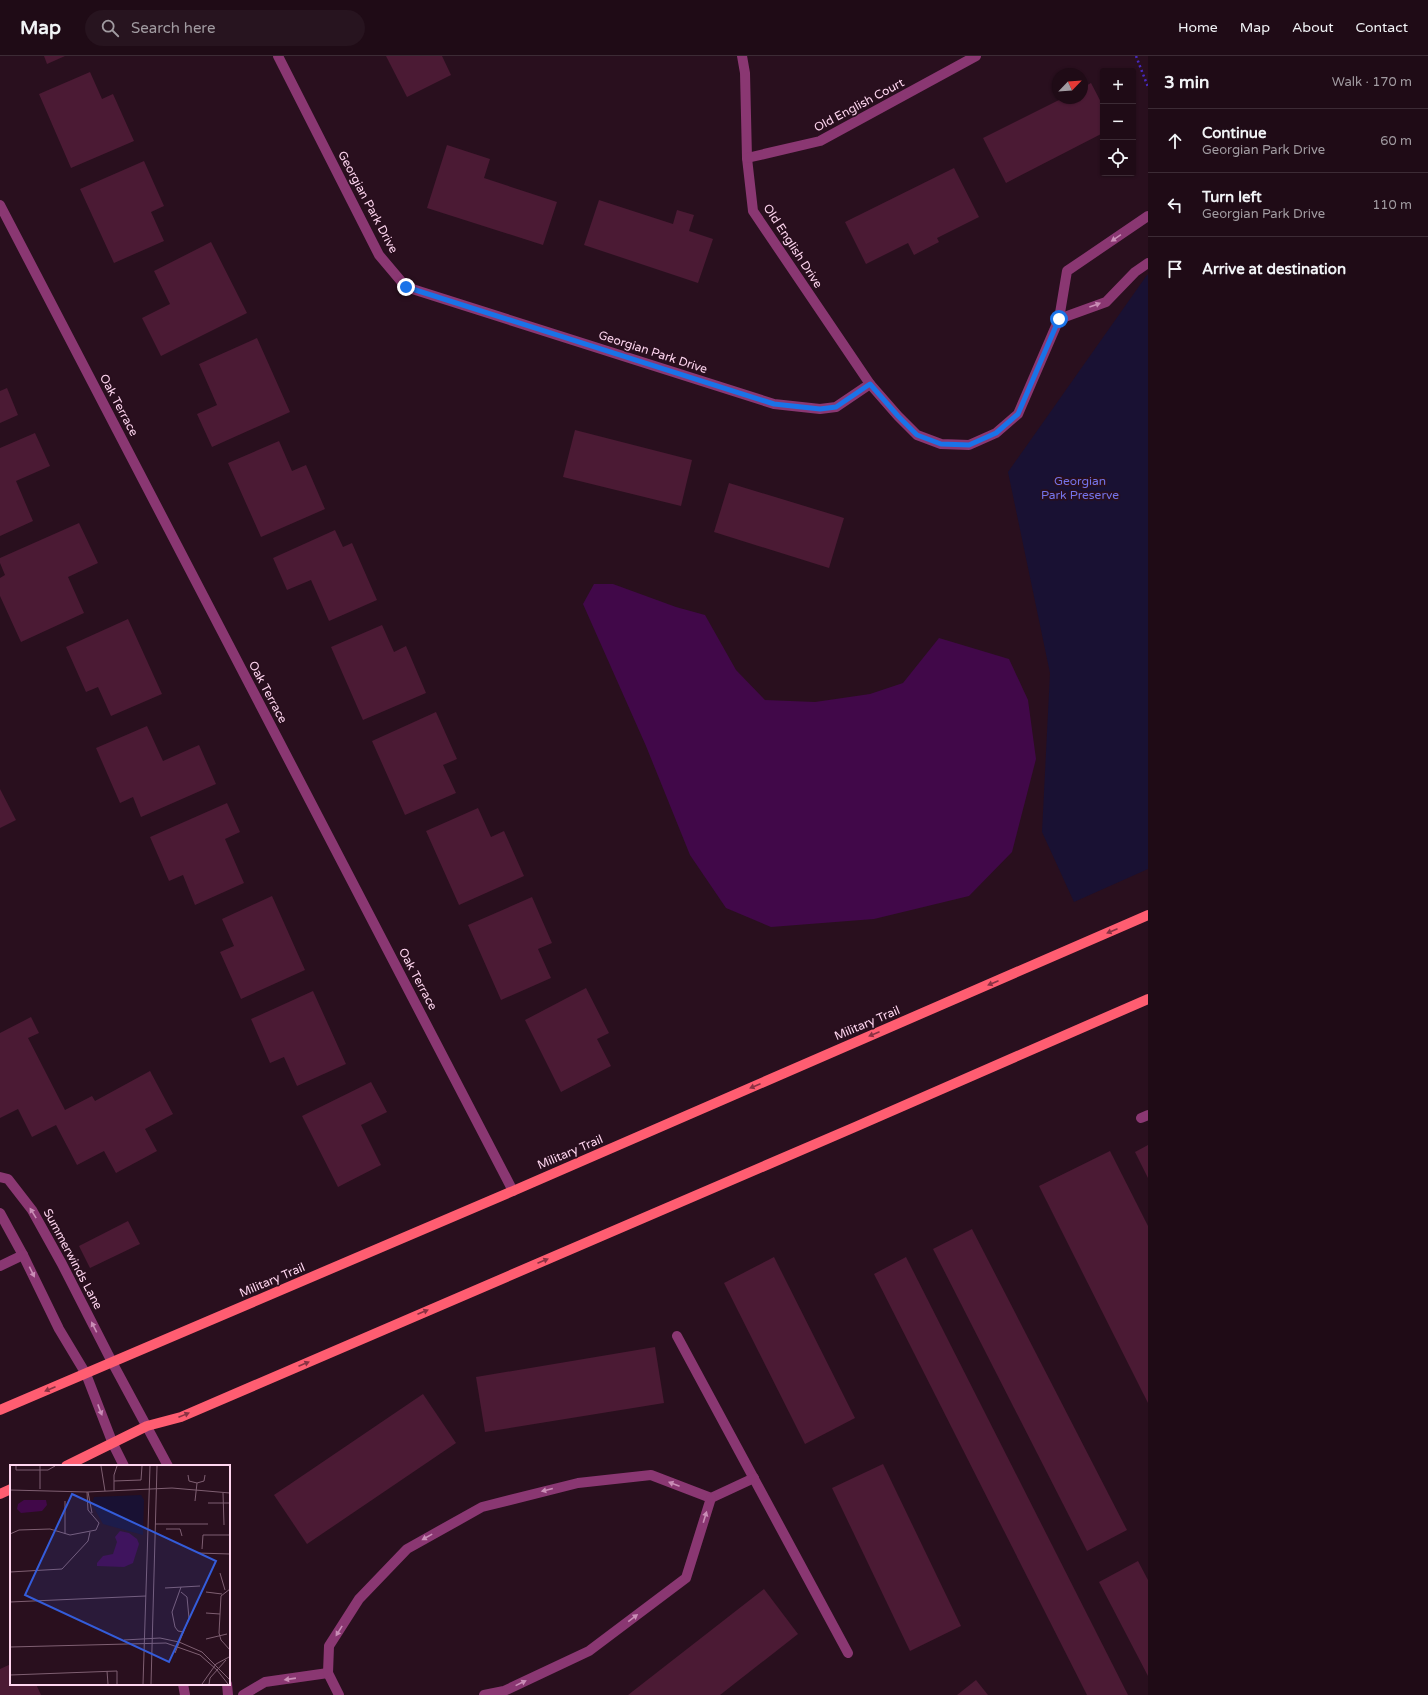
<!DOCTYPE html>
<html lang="en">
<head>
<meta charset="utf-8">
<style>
	body { margin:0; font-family:"Varela Round",sans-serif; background:#27141f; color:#f1f3f6 }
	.controls { position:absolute; right:12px; top:12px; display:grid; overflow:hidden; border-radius:4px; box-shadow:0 1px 3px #0004 }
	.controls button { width:36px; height:36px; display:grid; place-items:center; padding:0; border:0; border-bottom:1px solid #3c2b35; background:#1f0b16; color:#f1f3f6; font:20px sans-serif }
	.compass { position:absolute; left:1052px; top:12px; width:36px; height:36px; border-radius:50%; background:#1f0b16; box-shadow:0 1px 3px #0004; rotate:65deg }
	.stop { position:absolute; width:12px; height:12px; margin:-9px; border:3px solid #1a73e8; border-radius:50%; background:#fff }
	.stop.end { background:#1a73e8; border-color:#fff; box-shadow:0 1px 4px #0008 }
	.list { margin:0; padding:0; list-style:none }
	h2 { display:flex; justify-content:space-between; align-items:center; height:52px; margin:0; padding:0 16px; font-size:17px }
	h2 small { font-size:13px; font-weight:400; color:#a19ba1 }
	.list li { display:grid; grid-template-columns:26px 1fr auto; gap:12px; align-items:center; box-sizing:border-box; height:64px; padding:0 16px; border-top:1px solid #3c2b35 }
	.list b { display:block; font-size:15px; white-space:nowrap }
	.list p { margin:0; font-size:13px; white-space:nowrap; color:#a19ba1 }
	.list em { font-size:13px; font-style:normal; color:#a19ba1 }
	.icon { flex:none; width:22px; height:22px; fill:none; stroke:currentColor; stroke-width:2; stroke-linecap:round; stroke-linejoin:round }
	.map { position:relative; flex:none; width:1148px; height:1639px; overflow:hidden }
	header { display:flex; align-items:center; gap:24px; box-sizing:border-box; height:56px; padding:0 20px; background:#1f0b16; border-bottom:1px solid #3c2b35 }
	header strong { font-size:19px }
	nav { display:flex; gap:22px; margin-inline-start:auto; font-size:14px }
	.search { width:280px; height:36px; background:#27141f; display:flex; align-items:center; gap:10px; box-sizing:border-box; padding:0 14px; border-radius:22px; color:#a19ba1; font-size:15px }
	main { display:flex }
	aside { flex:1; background:#1f0b16 }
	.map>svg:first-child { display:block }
	.green { fill:#191133 }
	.water { fill:#410849 }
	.building { fill:#4b1a34 }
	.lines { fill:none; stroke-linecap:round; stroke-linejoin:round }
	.path { stroke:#472ac0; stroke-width:2.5; stroke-dasharray:2 3; stroke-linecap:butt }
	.minor { stroke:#8a3772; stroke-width:10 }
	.major { stroke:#ff5d71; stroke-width:10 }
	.oneway { fill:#ca8eb7 }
	.oneway2 { fill:#893243 }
	.route { stroke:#1a73e8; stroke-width:5 }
	.labels { text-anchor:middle; stroke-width:3.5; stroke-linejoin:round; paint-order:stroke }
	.street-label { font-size:12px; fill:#ffd6f0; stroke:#290f1e }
	.park-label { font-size:12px; fill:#7474ea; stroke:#290f1e }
	.inset-road { fill:none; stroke:#7f5f72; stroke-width:1 }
	.view { fill:#345cda; fill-opacity:0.15; stroke:#345cda; stroke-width:2 }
	.inset-edge { fill:none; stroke:#ffd6f0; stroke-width:2 }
</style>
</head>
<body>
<header>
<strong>Map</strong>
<div class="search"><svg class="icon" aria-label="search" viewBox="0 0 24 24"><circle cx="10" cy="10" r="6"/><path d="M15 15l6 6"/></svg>Search here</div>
<nav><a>Home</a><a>Map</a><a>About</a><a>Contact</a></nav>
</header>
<main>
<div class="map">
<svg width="1148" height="1639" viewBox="0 0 1148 1639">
	<rect width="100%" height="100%" fill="#290f1e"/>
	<polygon class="green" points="1147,219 1148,219 1148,813 1074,846 1042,776 1050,617 1008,416"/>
	<polygon class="water" points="594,528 613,528 676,551 705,559 736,614 765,644 815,646 870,638 903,627 939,582 1009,603 1028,644 1036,703 1012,796 969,840 874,863 771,871 726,852 690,799 646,690 583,548"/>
	<g class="building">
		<polygon points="44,0 65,0 47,8"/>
		<polygon points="386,0 442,0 451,19 407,41"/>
		<polygon points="90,16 102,43 113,38 134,85 71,112 39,38"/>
		<polygon points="1091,27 1103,50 1103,77 1006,127 983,82 1063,42 1082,42 1082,32"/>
		<polygon points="447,89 490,103 484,122 557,146 543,189 427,152"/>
		<polygon points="144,105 164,150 151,156 164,185 114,207 80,133"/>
		<polygon points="954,112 979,161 937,182 939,186 914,199 908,187 866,208 845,166"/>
		<polygon points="599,144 673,168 677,154 694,159 689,175 713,183 698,227 584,189"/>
		<polygon points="211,186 247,257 161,300 142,262 170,248 154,215"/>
		<polygon points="257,282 290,356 212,391 197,358 217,349 199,308"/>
		<polygon points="7,332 18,359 0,367 0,335"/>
		<polygon points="575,374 692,404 681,450 563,421"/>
		<polygon points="35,377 50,410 16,425 33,465 0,480 0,392"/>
		<polygon points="279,385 292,415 306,409 325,453 261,481 228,407"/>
		<polygon points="729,427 844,462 829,512 714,476"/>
		<polygon points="79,467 98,507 68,521 84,557 21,586 0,540 0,522 5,519 0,507 0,502"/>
		<polygon points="335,474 343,491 352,487 377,544 329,565 311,524 287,534 273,502"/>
		<polygon points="128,563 162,638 111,660 98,631 86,636 66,591"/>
		<polygon points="382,569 394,596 406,590 426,637 363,664 331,591"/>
		<polygon points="436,656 457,703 443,709 456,737 405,759 372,685"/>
		<polygon points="147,670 163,705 199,689 216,728 141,761 133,741 120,747 96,692"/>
		<polygon points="0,733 16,764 0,772"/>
		<polygon points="227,747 240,776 225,783 244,827 195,849 183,819 169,825 150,781"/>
		<polygon points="478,752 491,781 504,775 524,820 459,849 426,775"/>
		<polygon points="272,840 305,914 241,943 220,896 234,890 222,863"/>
		<polygon points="532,841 552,887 538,893 551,922 501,944 468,869"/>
		<polygon points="586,932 609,977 597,983 611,1010 561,1036 525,964"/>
		<polygon points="313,935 346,1008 297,1030 284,1001 270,1007 251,963"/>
		<polygon points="31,961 39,977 28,982 65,1054 92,1040 95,1045 150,1015 173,1058 145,1073 157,1095 116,1117 104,1095 77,1109 56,1069 32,1081 18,1053 0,1062 0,977"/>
		<polygon points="371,1026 387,1056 361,1069 381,1109 338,1131 302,1060"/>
		<polygon points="1148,1089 1148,1122 1135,1096"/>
		<polygon points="1110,1095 1148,1170 1148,1347 1039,1130"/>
		<polygon points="128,1165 140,1188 90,1212 79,1190"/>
		<polygon points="972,1173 1127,1474 1087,1495 933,1193"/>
		<polygon points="774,1201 855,1362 805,1388 724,1227"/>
		<polygon points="906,1201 1128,1639 1087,1639 874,1218"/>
		<polygon points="655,1291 664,1347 485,1376 476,1321"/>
		<polygon points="423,1338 456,1387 307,1488 274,1439"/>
		<polygon points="883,1408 961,1570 910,1595 832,1432"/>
		<polygon points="1138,1505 1148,1524 1148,1620 1099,1526"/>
		<polygon points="764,1533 798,1578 720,1639 628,1639"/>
		<polygon points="11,1608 11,1628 36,1628 41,1639 0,1639 0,1613"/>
		<polygon points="976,1624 988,1639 957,1639"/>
	</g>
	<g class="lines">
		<polyline class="path" points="1136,0 1148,31"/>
		<g class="minor">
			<polyline points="278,0 379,199 406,231 774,348 820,353 836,351 870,328"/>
			<polyline points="742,0 745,17 747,102 753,155 870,328 898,360 917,379 941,388 969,389 996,377 1018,358 1059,263 1067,215 1148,160"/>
			<polyline points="747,102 820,85 976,0"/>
			<polyline points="0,149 513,1135"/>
			<polyline points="1059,263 1106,246 1135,216 1148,207"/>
			<polyline points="1141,1062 1148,1059"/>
			<polyline points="0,1121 8,1123 32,1154 62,1208 112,1306 168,1410"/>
			<polyline points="0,1157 23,1199 59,1273 86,1318 113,1388 124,1410"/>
			<polyline points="0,1210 23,1199"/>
			<polyline points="677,1280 848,1597"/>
			<polyline points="183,1628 185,1639"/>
			<polyline points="227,1628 228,1639"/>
			<polyline points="243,1639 265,1626 328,1617"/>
			<polyline points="339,1639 328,1617 329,1590 359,1543 407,1493 482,1451 578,1427 651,1419 711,1442 754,1422"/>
			<polyline points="484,1639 504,1635 589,1595 686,1522 711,1442"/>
		</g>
		<g class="major">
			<polyline points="0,1354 513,1135 1148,859"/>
			<polyline points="66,1410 147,1370 181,1361 855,1071 1148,943"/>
			<polyline points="0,1438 11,1433"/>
		</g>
	</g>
	<defs><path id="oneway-solid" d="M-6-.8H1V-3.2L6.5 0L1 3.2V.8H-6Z"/></defs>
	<g class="oneway">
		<use href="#oneway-solid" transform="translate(1116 182) rotate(146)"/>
		<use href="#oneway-solid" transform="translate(1095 249) rotate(-20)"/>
		<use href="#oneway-solid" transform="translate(33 1157) rotate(-122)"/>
		<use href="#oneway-solid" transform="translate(32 1216) rotate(64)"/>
		<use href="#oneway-solid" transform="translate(94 1271) rotate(-117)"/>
		<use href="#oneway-solid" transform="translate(100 1354) rotate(69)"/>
		<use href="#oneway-solid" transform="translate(674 1428) rotate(-159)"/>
		<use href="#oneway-solid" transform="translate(547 1434) rotate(166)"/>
		<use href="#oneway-solid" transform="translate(705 1461) rotate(-73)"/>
		<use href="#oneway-solid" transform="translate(427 1481) rotate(151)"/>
		<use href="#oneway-solid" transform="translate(633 1562) rotate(-37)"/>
		<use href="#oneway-solid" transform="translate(339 1575) rotate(122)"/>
		<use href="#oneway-solid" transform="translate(290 1623) rotate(172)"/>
		<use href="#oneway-solid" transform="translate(521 1627) rotate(-26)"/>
	</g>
	<g class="oneway2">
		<use href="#oneway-solid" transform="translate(1112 875) rotate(157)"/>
		<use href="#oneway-solid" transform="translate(993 927) rotate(157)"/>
		<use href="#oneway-solid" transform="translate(874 978) rotate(157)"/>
		<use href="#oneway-solid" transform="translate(755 1030) rotate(157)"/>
		<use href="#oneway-solid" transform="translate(543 1205) rotate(-23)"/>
		<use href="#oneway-solid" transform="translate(423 1256) rotate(-23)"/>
		<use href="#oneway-solid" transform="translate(304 1308) rotate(-23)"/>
		<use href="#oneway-solid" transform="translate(50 1333) rotate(157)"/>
		<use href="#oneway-solid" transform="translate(184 1359) rotate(-22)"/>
	</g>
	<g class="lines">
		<polyline class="route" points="406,231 774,348 820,353 836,351 870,328 898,360 917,379 941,388 969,389 996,377 1018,358 1059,263"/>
	</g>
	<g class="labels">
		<g class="street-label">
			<text transform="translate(859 49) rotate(-28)" y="4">Old English Court</text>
			<text transform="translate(368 146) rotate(62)" y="4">Georgian Park Drive</text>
			<text transform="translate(793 190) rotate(57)" y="4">Old English Drive</text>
			<text transform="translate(653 296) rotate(18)" y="4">Georgian Park Drive</text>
			<text transform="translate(119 349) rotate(62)" y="4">Oak Terrace</text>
			<text transform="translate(268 636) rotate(62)" y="4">Oak Terrace</text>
			<text transform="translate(418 923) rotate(62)" y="4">Oak Terrace</text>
			<text transform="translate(867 967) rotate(-23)" y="4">Military Trail</text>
			<text transform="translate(570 1096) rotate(-23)" y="4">Military Trail</text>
			<text transform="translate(73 1203) rotate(62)" y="4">Summerwinds Lane</text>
			<text transform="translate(272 1224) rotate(-23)" y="4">Military Trail</text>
		</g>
		<g class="park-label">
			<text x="1080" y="429">Georgian<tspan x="1080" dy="14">Park Preserve</tspan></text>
		</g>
	</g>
	<g transform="translate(10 1409)">
		<rect width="220" height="220" fill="#290f1e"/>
		<path d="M131 30 134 35 133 70 93 59 82 39 84 32Z" fill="#191133"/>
		<path d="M14 35H36L37 40 32 46 11 48 7 44 8 39ZM110 66 119 68 127 74 129 79 123 98 114 102 87 101V98L93 91 103 89 107 77 105 72Z" fill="#410849"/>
		<path class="inset-road" d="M6 1V5H38L45 1M30 1V24M91 1 95 26M178 10 179 16 187 18 185 36M104 16 131 15 132 1M187 18 194 16 195 10M0 25 77 27 162 23 220 28M104 26V10L107 1M78 27 82 48M213 28 214 60M55 36V69M198 38H220M145 59H198M156 64H170L172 71M0 69 9 65 40 64 60 70 86 65 89 58 78 45 77 27M192 84 193 70H220M188 88 220 89M0 107 52 104 78 76 80 67M210 108 215 125M171 122 162 147 165 162 168 166 174 167M155 123 190 121M220 124 211 131 209 168 211 175 220 185M196 127 212 129M0 137 136 131M196 148 210 149M196 174 217 169M114 175 150 173 169 177 192 187 220 215M0 182 156 178 190 190 207 205 218 219M165 188 179 153 177 132 171 127M97 206 98 219M0 210 107 206V219M133 219 140 1M141 219 147 1M192 219 206 199 219 192M199 219 200 213 216 195"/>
		<path class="view" d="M62 29 206 96 159 197 15 130Z"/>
		<rect width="220" height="220" class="inset-edge"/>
	</g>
</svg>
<div class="controls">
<button>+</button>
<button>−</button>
<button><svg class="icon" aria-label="locate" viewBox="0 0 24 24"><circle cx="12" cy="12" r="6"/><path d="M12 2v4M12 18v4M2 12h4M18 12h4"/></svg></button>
</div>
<svg class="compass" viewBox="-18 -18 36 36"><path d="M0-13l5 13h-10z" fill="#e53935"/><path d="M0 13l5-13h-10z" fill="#a19ba1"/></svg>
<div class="stop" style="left:1059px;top:263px"></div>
<div class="stop end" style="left:406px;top:231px"></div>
</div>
<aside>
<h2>3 min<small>Walk · 170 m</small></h2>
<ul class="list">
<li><svg class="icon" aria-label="ahead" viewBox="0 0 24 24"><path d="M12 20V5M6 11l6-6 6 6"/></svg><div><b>Continue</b><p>Georgian Park Drive</p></div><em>60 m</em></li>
<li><svg class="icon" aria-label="left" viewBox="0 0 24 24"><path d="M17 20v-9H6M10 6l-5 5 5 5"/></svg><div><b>Turn left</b><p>Georgian Park Drive</p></div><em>110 m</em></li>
<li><svg class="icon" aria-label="arrive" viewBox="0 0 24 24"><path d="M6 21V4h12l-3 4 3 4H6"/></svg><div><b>Arrive at destination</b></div></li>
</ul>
</aside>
</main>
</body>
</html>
